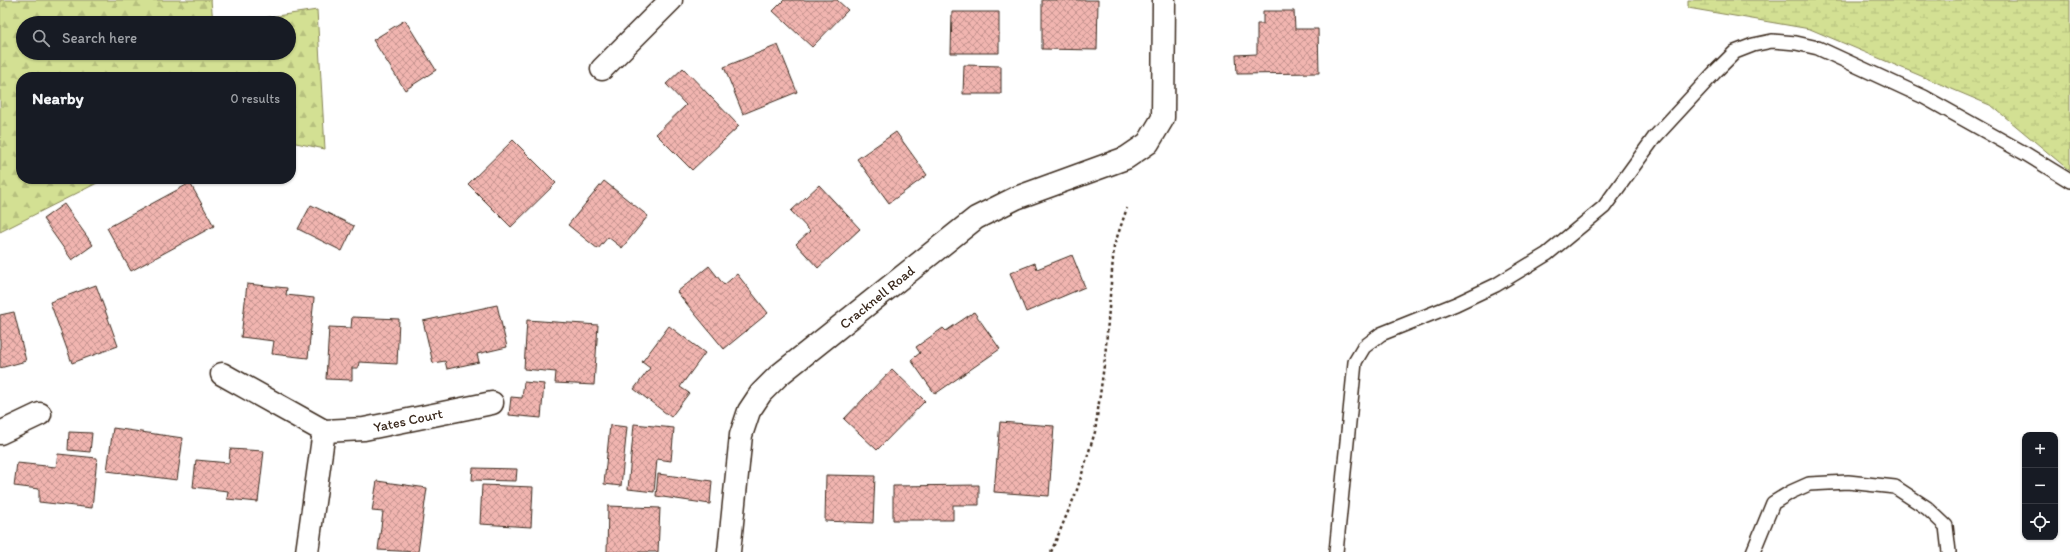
<!DOCTYPE html>
<html lang="en">
<head>
<meta charset="utf-8">
<style>
	body { margin:0; font-family:Itim,sans-serif; background:#242831; color:#f1f3f6 }
	.controls { position:absolute; right:12px; bottom:12px; display:grid; overflow:hidden; border-radius:8px; box-shadow:0 1px 3px #0004 }
	.controls button { width:36px; height:36px; display:grid; place-items:center; padding:0; border:0; border-bottom:1px solid #363941; background:#171b24; color:#f1f3f6; font:20px sans-serif }
	.list { margin:0; padding:0; list-style:none }
	h2 { display:flex; justify-content:space-between; align-items:center; height:52px; margin:0; padding:0 16px; font-size:17px }
	h2 small { font-size:13px; font-weight:400; color:#9ea1a6 }
	.icon { flex:none; width:22px; height:22px; fill:none; stroke:currentColor; stroke-width:2; stroke-linecap:round; stroke-linejoin:round }
	.map { position:relative; flex:none; width:2070px; height:552px; overflow:hidden }
	.search { position:absolute; background:#171b24; box-shadow:0 1px 3px #0004; left:16px; top:16px; width:280px; height:44px; display:flex; align-items:center; gap:10px; box-sizing:border-box; padding:0 14px; border-radius:22px; color:#9ea1a6; font-size:15px }
	.panel { position:absolute; background:#171b24; box-shadow:0 1px 3px #0004; left:16px; top:72px; width:280px; height:112px; border-radius:16px }
	.map>svg:first-child { display:block }
	.forest { fill:url(#forest-firs); stroke:#878558 }
	.wetland { fill:url(#wetland-marsh); stroke:#878558 }
	.building { fill:url(#building-cross-hatch); stroke:#3b2a1e }
	.lines { fill:none; stroke-linecap:round; stroke-linejoin:round }
	.lane-casing { stroke:#3b2a1e; stroke-width:16 }
	.street-casing { stroke:#3b2a1e; stroke-width:25 }
	.path { stroke:#3b2a1e; stroke-width:2.5; stroke-dasharray:3 3; stroke-linecap:butt }
	.lane { stroke:#fff; stroke-width:13 }
	.street { stroke:#fff; stroke-width:22 }
	.labels { text-anchor:middle; stroke-width:3; stroke-linejoin:round; paint-order:stroke }
	.street-label { font-size:14px; fill:#3b2a1e; stroke:#fff }
</style>
</head>
<body>
<div class="map">
<svg width="2070" height="552" viewBox="0 0 2070 552">
	<defs>
		<pattern id="forest-firs" width="22" height="20" patternUnits="userSpaceOnUse"><rect width="22" height="20" fill="#d3e093"/><path d="M5 1l3.5 6h-7zM16 11l3.5 6h-7z" fill="#b6c07e"/></pattern>
		<pattern id="wetland-marsh" width="20" height="14" patternUnits="userSpaceOnUse"><rect width="20" height="14" fill="#d3e093"/><path d="M1 5h8M5 5V1M11 12h8M15 12V8" fill="none" stroke="#b6c07e"/></pattern>
		<pattern id="building-cross-hatch" width="8" height="8" patternUnits="userSpaceOnUse"><rect width="8" height="8" fill="#f1b5b0"/><path d="M0 0l8 8M0 8l8-8" fill="none" stroke="#c4938f"/></pattern>
	</defs>
	<rect width="100%" height="100%" fill="#fff"/>
	<filter id="ink" filterUnits="userSpaceOnUse"><feTurbulence type="fractalNoise" baseFrequency=".025" numOctaves="2"/><feDisplacementMap in="SourceGraphic" scale="8" xChannelSelector="R" yChannelSelector="G"/><feConvolveMatrix kernelMatrix="1 2 1 2 8 2 1 2 1" color-interpolation-filters="sRGB"/></filter>
	<g filter="url(#ink)">
		<polygon class="forest" points="0,0 211,0 213,23 23,23 23,53 289,53 289,23 229,23 317,10 325,149 291,142 291,77 21,77 21,179 105,179 0,232"/>
		<polygon class="wetland" points="1688,0 2070,0 2070,171 1992,106 1810,29 1688,8"/>
		<g class="building">
			<polygon points="784,0 837,0 848,10 812,47 773,11"/>
			<polygon points="1042,0 1098,0 1097,50 1042,49"/>
			<polygon points="1263,11 1294,11 1295,29 1318,29 1319,73 1237,74 1236,55 1257,54 1257,24 1263,24"/>
			<polygon points="952,12 999,12 999,53 951,53"/>
			<polygon points="405,20 436,70 405,90 373,40"/>
			<polygon points="778,45 797,92 743,114 724,67"/>
			<polygon points="964,65 1001,66 1001,94 963,94"/>
			<polygon points="683,68 739,126 692,170 656,134 686,105 666,84"/>
			<polygon points="896,132 927,175 889,203 857,159"/>
			<polygon points="513,140 556,183 511,227 468,184"/>
			<polygon points="604,181 648,216 622,248 608,237 598,249 568,225"/>
			<polygon points="190,183 214,226 131,271 107,228"/>
			<polygon points="819,185 860,229 818,268 796,244 810,231 791,211"/>
			<polygon points="64,204 93,245 72,260 43,219"/>
			<polygon points="311,205 354,226 342,251 298,229"/>
			<polygon points="1072,255 1085,287 1026,312 1010,273 1035,263 1037,269"/>
			<polygon points="709,266 724,285 737,274 768,313 724,349 677,292"/>
			<polygon points="247,284 287,288 286,295 314,298 308,358 272,354 274,341 241,337"/>
			<polygon points="96,285 118,346 72,363 50,302"/>
			<polygon points="497,305 507,347 477,354 479,362 447,369 445,361 433,363 423,321"/>
			<polygon points="14,312 26,361 0,368 0,315"/>
			<polygon points="974,312 1000,349 935,394 911,360 920,353 916,347 943,328 946,331"/>
			<polygon points="352,317 399,319 397,364 359,362 358,368 352,368 352,380 326,379 329,327 351,328"/>
			<polygon points="527,320 598,325 594,385 555,383 556,372 524,369"/>
			<polygon points="669,326 705,353 680,387 689,393 671,417 634,389 650,368 642,362"/>
			<polygon points="892,369 925,401 877,450 844,419"/>
			<polygon points="524,382 544,384 541,418 509,415 511,397 522,398"/>
			<polygon points="1000,422 1054,426 1049,496 994,492"/>
			<polygon points="634,424 674,428 671,461 657,459 654,492 628,489"/>
			<polygon points="610,425 627,427 621,486 604,484"/>
			<polygon points="113,428 183,438 177,480 107,471"/>
			<polygon points="69,432 92,433 90,452 68,450"/>
			<polygon points="230,449 264,451 258,502 227,499 228,491 193,487 196,460 229,463"/>
			<polygon points="58,454 97,458 92,508 39,502 39,489 14,486 17,463 56,467"/>
			<polygon points="473,468 517,469 516,481 472,480"/>
			<polygon points="658,474 712,481 710,504 656,496"/>
			<polygon points="826,475 875,476 873,523 825,521"/>
			<polygon points="377,481 427,488 418,552 378,550 383,512 372,511"/>
			<polygon points="482,485 533,487 531,527 480,524"/>
			<polygon points="979,485 979,505 953,505 953,520 893,520 893,486"/>
			<polygon points="608,506 660,508 658,552 607,552"/>
		</g>
		<g class="lines">
			<g class="lane-casing">
				<g id="lane">
					<polyline points="1336,552 1355,362 1364,347 1381,334 1456,304 1496,285 1547,254 1604,207 1654,138 1714,73 1735,52 1753,45 1772,41 1796,43 1818,48 1924,97 2026,154 2070,181"/>
					<polyline points="1753,552 1773,503 1791,492 1809,484 1848,482 1895,487 1927,508 1946,526 1949,552"/>
				</g>
			</g>
			<g class="street-casing">
				<g id="street">
					<polyline points="602,69 671,0"/>
					<polyline points="222,374 324,431 364,429 492,403"/>
					<polyline points="0,433 40,414"/>
					<polyline points="307,552 324,431"/>
					<polyline points="729,552 741,435 749,411 761,393 779,375 976,218 1016,198 1126,158 1148,143 1163,118 1164,0"/>
				</g>
			</g>
			<polyline class="path" points="1051,552 1076,493 1095,432 1105,358 1114,246 1127,208"/>
			<use href="#lane" class="lane"/>
			<use href="#street" class="street"/>
		</g>
	</g>
	<g class="labels">
		<g class="street-label">
			<text transform="translate(877 297) rotate(-39)" y="5">Cracknell Road</text>
			<text transform="translate(408 420) rotate(-12)" y="5">Yates Court</text>
		</g>
	</g>
</svg>
<div class="controls">
<button>+</button>
<button>−</button>
<button><svg class="icon" aria-label="locate" viewBox="0 0 24 24"><circle cx="12" cy="12" r="6"/><path d="M12 2v4M12 18v4M2 12h4M18 12h4"/></svg></button>
</div>
<div class="search"><svg class="icon" aria-label="search" viewBox="0 0 24 24"><circle cx="10" cy="10" r="6"/><path d="M15 15l6 6"/></svg>Search here</div>
<section class="panel">
<h2>Nearby<small>0 results</small></h2>
<ul class="list">
</ul>
</section>
</div>
</body>
</html>
